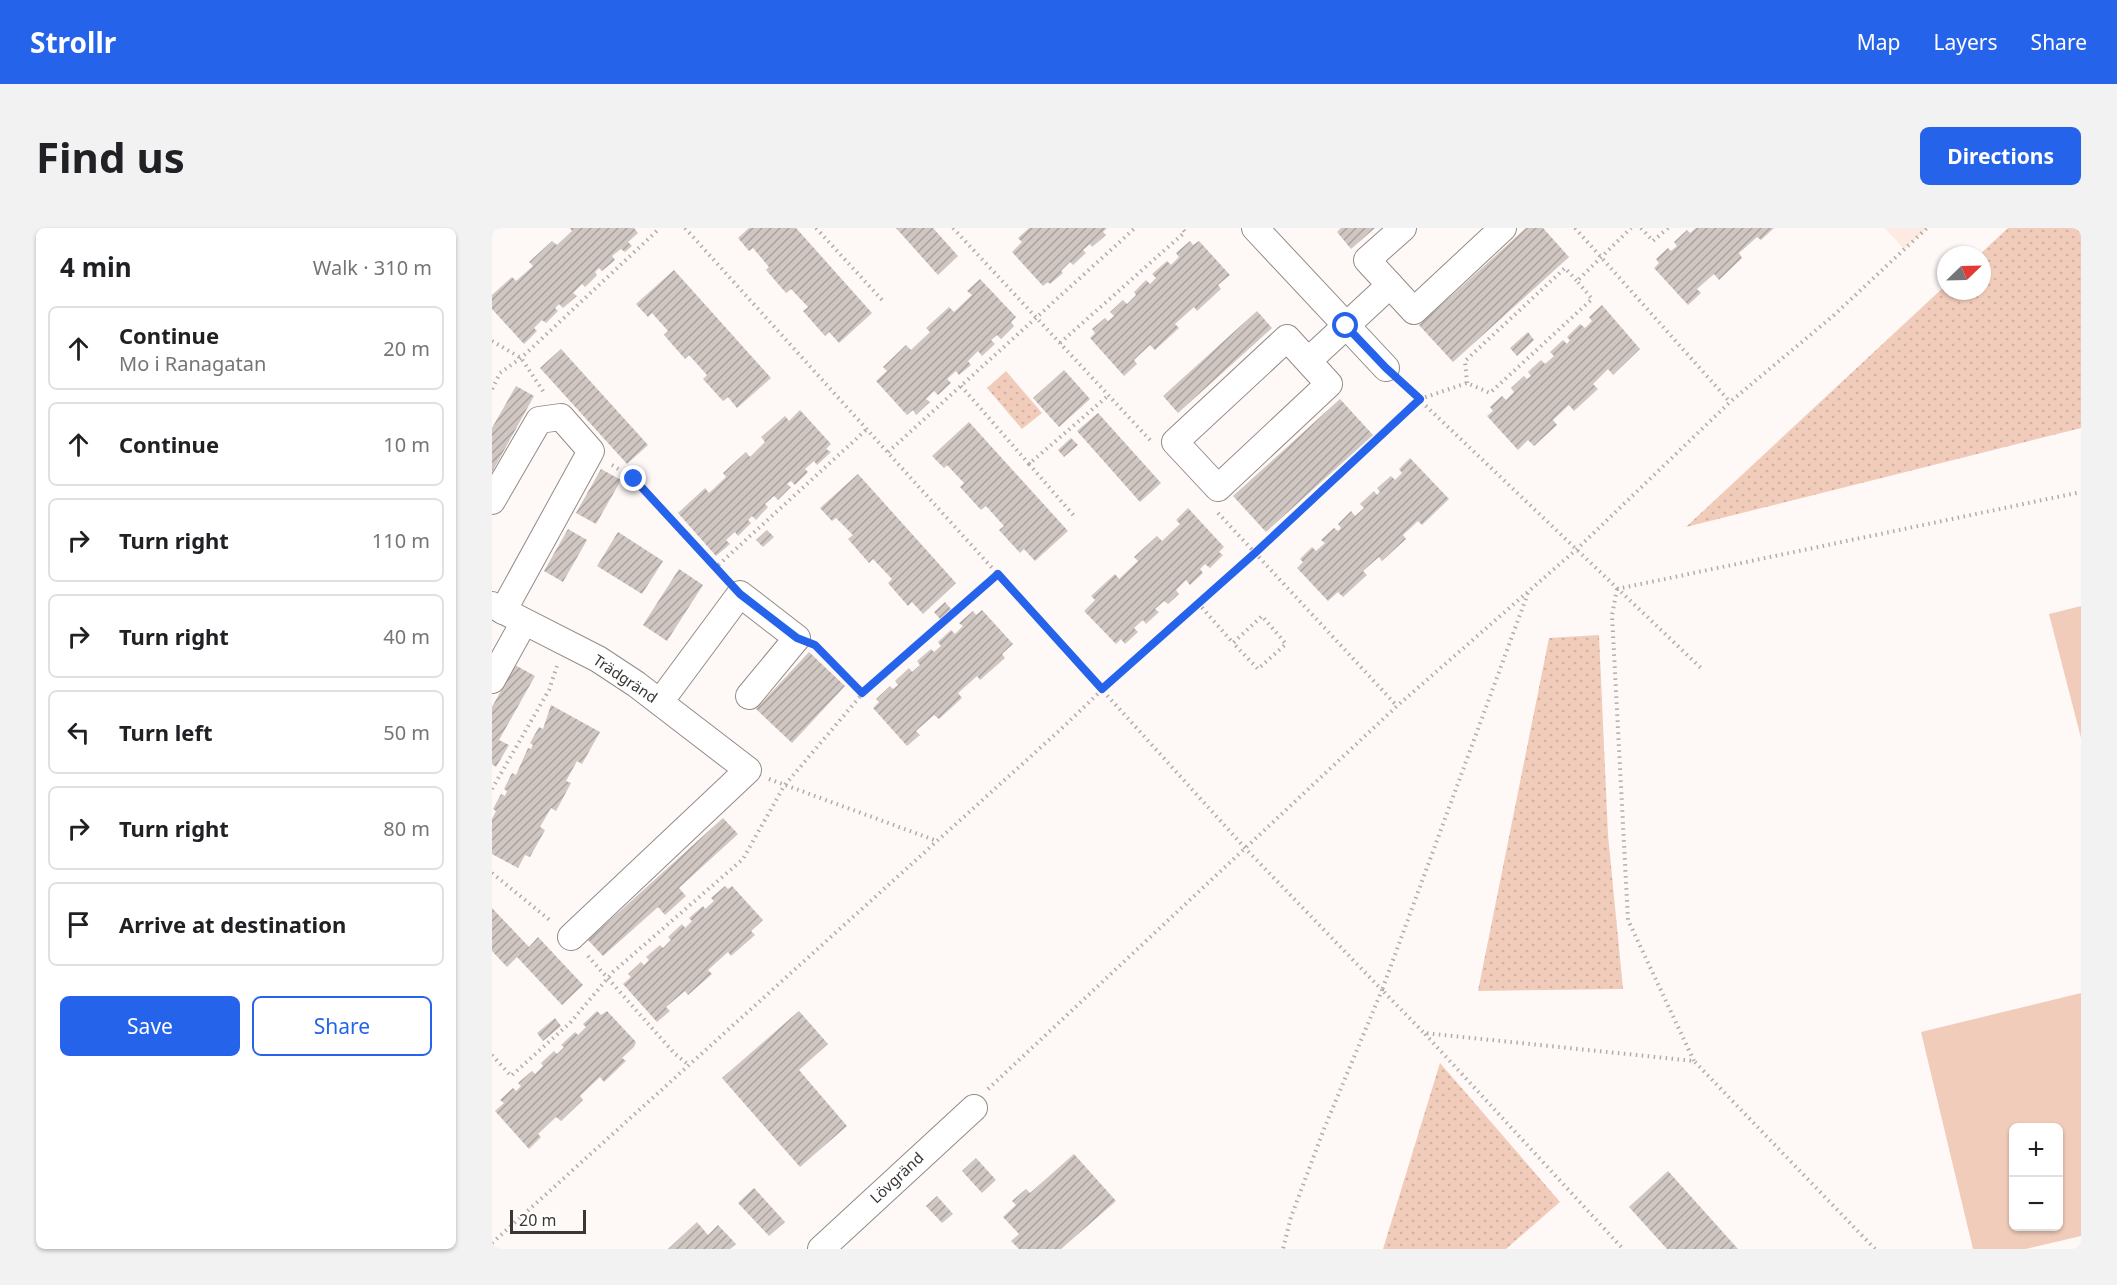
<!DOCTYPE html>
<html lang="en">
<head>
<meta charset="utf-8">
<style>
	body { margin:0; font-family:"Noto Sans",sans-serif; background:#f2f2f2; color:#202124 }
	.controls { position:absolute; right:18px; bottom:18px; display:grid; overflow:hidden; border-radius:9px; box-shadow:0 2px 4px #0004 }
	.controls button { width:54px; height:54px; display:grid; place-items:center; padding:0; border:0; border-bottom:2px solid #e0e0e0; background:#fff; color:#202124; font:30px sans-serif }
	.compass { position:absolute; left:1445px; top:18px; width:54px; height:54px; border-radius:50%; background:#fff; box-shadow:0 2px 4px #0004; rotate:67deg }
	.scale { position:absolute; left:18px; bottom:15px; width:76px; box-sizing:border-box; padding-left:6px; border:3px solid #3a3634; border-top:0; font-size:16px; line-height:21px; white-space:nowrap; color:#3a3634; -webkit-text-stroke:4px #fff; paint-order:stroke }
	.stop { position:absolute; width:18px; height:18px; margin:-14px; border:4px solid #2563eb; border-radius:50%; background:#fff }
	.stop.end { background:#2563eb; border-color:#fff; box-shadow:0 2px 6px #0008 }
	.list { margin:0; padding:0; list-style:none }
	h2 { display:flex; justify-content:space-between; align-items:center; height:78px; margin:0; padding:0 24px; font-size:26px }
	h2 small { font-size:20px; font-weight:400; color:#757577 }
	.list li { display:grid; grid-template-columns:39px 1fr auto; gap:18px; align-items:center; box-sizing:border-box; height:84px; margin:0 12px 12px; padding:0 12px; border:2px solid #e0e0e0; border-radius:9px }
	.list b { display:block; font-size:22px; white-space:nowrap }
	.list p { margin:0; font-size:20px; white-space:nowrap; color:#757577 }
	.list em { font-size:20px; font-style:normal; color:#757577 }
	.actions { display:flex; gap:12px; padding:18px 24px }
	.actions a { flex:1; padding:14px 0; border:2px solid #2563eb; border-radius:9px; text-align:center; font-size:21px; color:#2563eb }
	.actions .main { background:#2563eb; color:#fff }
	.icon { flex:none; width:33px; height:33px; fill:none; stroke:currentColor; stroke-width:2; stroke-linecap:round; stroke-linejoin:round }
	.map { position:relative; flex:none; width:1589px; height:1021px; overflow:hidden; border-radius:9px }
	header { display:flex; align-items:center; gap:36px; box-sizing:border-box; height:84px; padding:0 30px; background:#2563eb; color:#fff }
	header strong { font-size:28px }
	nav { display:flex; gap:33px; margin-inline-start:auto; font-size:21px }
	.intro { display:flex; align-items:center; justify-content:space-between; box-sizing:border-box; height:144px; padding:0 36px }
	h1 { margin:0; font-size:42px }
	.button { padding:15px 27px; border-radius:9px; background:#2563eb; color:#fff; font-size:21px; font-weight:700 }
	main { display:flex; gap:36px; padding:0 36px }
	aside { flex:1; background:#fff; border-radius:9px; box-shadow:0 2px 4px #0004 }
	.map>svg:first-child { display:block }
	.built { fill:#fdebe3 }
	.grass { fill:url(#grass-dots) }
	.pitch { fill:#f1ccbb; fill-rule:evenodd }
	.building { fill:url(#building-hatch) }
	.lines { fill:none; stroke-linecap:round; stroke-linejoin:round }
	.minor-casing { stroke:#948b88; stroke-width:28 }
	.path { stroke:#b1acaa; stroke-width:4; stroke-dasharray:1.5 4.5; stroke-linecap:butt }
	.minor { stroke:#fff; stroke-width:26 }
	.route { stroke:#2563eb; stroke-width:8 }
	.labels { text-anchor:middle; stroke-width:5; stroke-linejoin:round; paint-order:stroke }
	.street-label { font-size:15px; fill:#3a3634; stroke:#fff }
</style>
</head>
<body>
<header>
<strong>Strollr</strong>
<nav><a>Map</a><a>Layers</a><a>Share</a></nav>
</header>
<div class="intro"><h1>Find us</h1><a class="button">Directions</a></div>
<main>
<aside>
<h2>4 min<small>Walk · 310 m</small></h2>
<ul class="list">
<li><svg class="icon" aria-label="ahead" viewBox="0 0 24 24"><path d="M12 20V5M6 11l6-6 6 6"/></svg><div><b>Continue</b><p>Mo i Ranagatan</p></div><em>20 m</em></li>
<li><svg class="icon" aria-label="ahead" viewBox="0 0 24 24"><path d="M12 20V5M6 11l6-6 6 6"/></svg><div><b>Continue</b></div><em>10 m</em></li>
<li><svg class="icon" aria-label="right" viewBox="0 0 24 24"><path d="M7 20v-9h11M14 6l5 5-5 5"/></svg><div><b>Turn right</b></div><em>110 m</em></li>
<li><svg class="icon" aria-label="right" viewBox="0 0 24 24"><path d="M7 20v-9h11M14 6l5 5-5 5"/></svg><div><b>Turn right</b></div><em>40 m</em></li>
<li><svg class="icon" aria-label="left" viewBox="0 0 24 24"><path d="M17 20v-9H6M10 6l-5 5 5 5"/></svg><div><b>Turn left</b></div><em>50 m</em></li>
<li><svg class="icon" aria-label="right" viewBox="0 0 24 24"><path d="M7 20v-9h11M14 6l5 5-5 5"/></svg><div><b>Turn right</b></div><em>80 m</em></li>
<li><svg class="icon" aria-label="arrive" viewBox="0 0 24 24"><path d="M6 21V4h12l-3 4 3 4H6"/></svg><div><b>Arrive at destination</b></div></li>
</ul>
<div class="actions"><a class="main">Save</a><a>Share</a></div>
</aside>
<div class="map">
<svg width="1589" height="1021" viewBox="0 0 1589 1021">
	<defs>
		<pattern id="grass-dots" width="8" height="8" patternUnits="userSpaceOnUse" patternTransform="scale(1.5)"><rect width="8" height="8" fill="#f1ccbb"/><path d="M2 2h.1M6 6h.1" fill="none" stroke="#cfb0a1" stroke-width="1.8" stroke-linecap="round"/></pattern>
		<pattern id="building-hatch" width="6" height="6" patternUnits="userSpaceOnUse" patternTransform="scale(1.5)"><rect width="6" height="6" fill="#d0c6c2"/><path d="M-1 1l2-2M0 6l6-6M5 7l2-2" fill="none" stroke="#aaa29e"/></pattern>
	</defs>
	<rect width="100%" height="100%" fill="#fef8f6"/>
	<polygon class="built" points="1393,0 1436,0 1412,21"/>
	<g class="grass">
		<polygon points="1516,0 1589,0 1589,200 1194,299 1454,57 1454,63 1490,63 1490,27 1487,27"/>
		<polygon points="514,143 550,185 530,201 495,160"/>
		<polygon points="1107,407 1116,607 1131,761 986,763 1057,410"/>
		<polygon points="948,835 1068,974 1014,1021 891,1021"/>
	</g>
	<g class="pitch">
		<polygon points="1589,378 1589,510 1557,386"/>
		<path d="M1589 765V1008L1534 1021H1481L1429 804ZM1522 900H1566V998H1522Z"/>
	</g>
	<g class="building">
		<polygon points="78,0 142,0 146,5 136,14 140,18 133,24 129,21 120,28 123,32 110,43 107,40 103,44 105,47 93,59 90,56 81,65 85,68 71,80 67,76 63,80 66,83 54,95 50,92 42,100 45,103 32,116 0,81 0,67 20,49 24,53 41,38 37,34 60,13 65,17 80,3"/>
		<polygon points="257,0 304,0 380,85 347,115 337,104 333,108 311,83 316,79 299,61 294,65 274,42 277,39 261,20 257,23 246,10"/>
		<polygon points="404,0 441,0 466,28 446,47"/>
		<polygon points="537,0 615,0 611,4 614,7 600,19 598,16 591,22 594,25 581,37 578,34 569,43 571,45 558,56 556,54 551,58 520,24 530,14 526,10"/>
		<polygon points="849,0 883,0 859,21 845,4"/>
		<polygon points="1034,0 1051,0 1077,29 961,134 927,97"/>
		<polygon points="1204,0 1282,0 1269,12 1265,9 1247,25 1250,30 1227,52 1222,46 1205,61 1209,65 1196,77 1162,40 1167,35 1164,31 1176,20 1179,23 1185,18 1182,14 1195,2 1198,5"/>
		<polygon points="698,13 701,17 707,13 738,47 726,57 729,61 705,83 702,79 683,96 687,100 663,122 658,117 642,132 645,136 632,148 598,110 603,105 600,101 613,90 616,93 622,88 618,84 631,72 635,76 644,67 642,64 654,52 658,56 664,50 660,46 675,33 679,37 687,29 684,25"/>
		<polygon points="182,42 279,150 245,180 236,169 231,173 211,151 215,147 197,127 193,131 172,107 176,103 160,85 156,89 144,76"/>
		<polygon points="488,51 524,89 519,94 522,98 509,111 505,107 499,112 503,116 490,128 486,123 476,133 479,137 467,147 464,143 455,151 459,155 446,167 442,163 434,171 438,174 424,187 421,182 415,187 384,153 395,143 391,139 414,117 419,122 438,104 434,100 457,79 462,84 480,67 475,63"/>
		<polygon points="1110,77 1148,121 1121,147 1116,141 1101,156 1106,161 1082,183 1077,177 1061,192 1065,197 1042,218 1036,212 1026,222 995,188 1001,183 998,179 1010,168 1014,172 1022,164 1019,160 1032,148 1035,151 1039,148 1036,144 1049,132 1053,136 1062,128 1058,124 1071,112 1075,116 1078,112 1075,109 1088,96 1093,100 1100,93 1097,89"/>
		<polygon points="765,83 780,100 686,185 671,168"/>
		<polygon points="1036,104 1042,112 1025,128 1018,120"/>
		<polygon points="69,121 156,217 135,236 48,140"/>
		<polygon points="572,142 598,171 567,199 541,170"/>
		<polygon points="24,158 42,168 0,244 0,200"/>
		<polygon points="848,171 881,207 774,304 741,268"/>
		<polygon points="308,182 339,216 334,221 339,224 325,237 322,233 313,241 316,244 303,257 299,253 295,256 299,259 286,272 282,268 273,276 276,279 264,292 260,288 256,292 259,295 246,308 243,304 234,312 238,316 224,328 186,285 213,260 217,265 234,249 231,245 254,224 258,229 273,214 269,209 293,188 297,193"/>
		<polygon points="606,185 669,255 648,274 585,203"/>
		<polygon points="477,194 576,303 543,333 532,321 528,325 507,302 512,298 494,278 489,282 468,259 472,255 455,237 452,240 440,228"/>
		<polygon points="579,210 586,217 572,229 566,222"/>
		<polygon points="918,230 957,271 930,297 926,293 911,307 914,311 890,333 887,329 871,343 875,347 851,369 846,364 836,373 805,340 811,334 808,331 820,319 824,323 833,315 829,312 842,300 846,303 849,300 846,296 859,283 863,288 872,280 868,276 882,263 885,267 888,264 885,260 899,248 903,252 910,245 907,241"/>
		<polygon points="109,241 129,252 104,296 84,285"/>
		<polygon points="366,246 464,355 431,386 420,374 416,378 396,355 400,351 381,331 377,335 356,311 361,307 344,290 340,293 328,280"/>
		<polygon points="696,280 732,319 727,324 731,327 718,340 713,336 708,341 711,345 698,357 694,352 684,362 687,366 676,376 672,373 663,381 667,384 654,396 651,392 642,400 646,404 633,416 629,411 624,416 592,383 603,372 599,368 623,346 627,351 646,333 642,329 665,308 670,313 688,296 684,292"/>
		<polygon points="76,301 95,312 71,354 52,343"/>
		<polygon points="275,302 282,309 271,319 264,312"/>
		<polygon points="126,304 171,333 150,366 105,338"/>
		<polygon points="187,341 211,357 175,413 151,397"/>
		<polygon points="453,374 459,381 448,391 442,384"/>
		<polygon points="490,382 521,416 510,426 513,430 488,452 485,448 466,465 470,470 447,491 442,487 424,503 428,507 415,518 381,480 387,474 384,471 398,458 401,461 406,457 403,453 417,440 420,444 428,437 425,433 439,421 442,424 449,418 446,414 459,402 463,406 471,398 467,395 481,383 484,387"/>
		<polygon points="317,424 353,458 300,515 264,481"/>
		<polygon points="23,437 43,448 7,512 17,517 4,539 0,536 0,479"/>
		<polygon points="59,477 108,504 90,536 85,533 74,553 79,555 64,583 59,580 48,599 53,602 38,629 33,627 26,640 0,626 0,591 4,583 1,581 9,566 13,568 15,563 12,561 20,545 24,547 36,520 39,521 41,517 38,515 47,499 51,501"/>
		<polygon points="231,590 246,606 187,660 194,668 173,687 166,679 111,728 96,712"/>
		<polygon points="233,658 236,661 240,658 271,692 259,703 263,707 239,728 236,724 216,742 220,746 196,767 193,763 174,779 178,783 165,794 131,756 139,749 136,746 149,734 152,737 157,732 154,729 168,717 171,720 179,712 176,709 190,696 193,700 200,693 197,690 211,678 213,681 222,673 219,670"/>
		<polygon points="0,680 37,719 46,709 91,757 70,777 25,729 15,739 0,723"/>
		<polygon points="105,783 109,787 115,783 144,814 142,819 130,830 134,833 112,854 108,849 88,868 91,872 69,893 64,889 46,906 49,909 37,921 3,883 12,875 8,872 21,860 24,863 29,858 26,855 40,843 43,846 51,838 49,835 62,823 65,826 72,819 69,817 83,804 86,807 94,799 91,796"/>
		<polygon points="307,783 336,816 307,842 355,898 308,939 230,850"/>
		<polygon points="63,790 69,798 51,813 45,805"/>
		<polygon points="582,926 624,973 569,1021 527,1021 519,1013 527,1006 511,989 524,977 520,973 534,961 538,965"/>
		<polygon points="484,930 504,952 490,965 470,943"/>
		<polygon points="1176,943 1246,1021 1175,1021 1137,979"/>
		<polygon points="262,960 293,994 277,1008 246,975"/>
		<polygon points="445,968 461,986 450,995 434,978"/>
		<polygon points="205,994 216,1007 226,997 244,1016 238,1021 176,1021"/>
	</g>
	<g class="lines">
		<g class="minor-casing">
			<g id="minor">
				<polyline points="763,0 894,140"/>
				<polyline points="911,0 875,32 922,83 1011,0"/>
				<polyline points="816,133 837,156 726,260 683,214 795,110 816,133 898,57"/>
				<polyline points="0,273 47,192 69,189 99,223 11,383"/>
				<polyline points="0,377 106,431 144,456 256,542 79,709"/>
				<polyline points="0,452 32,394"/>
				<polyline points="168,474 248,366 305,410 257,468"/>
				<polyline points="329,1021 482,880"/>
			</g>
		</g>
		<g class="path">
			<polyline points="193,0 753,620 890,762 832,901 799,989 791,1021"/>
			<polyline points="324,0 391,73"/>
			<polyline points="461,0 658,212"/>
			<polyline points="1083,0 1238,174"/>
			<polyline points="1149,0 1161,13 1176,0"/>
			<polyline points="0,113 29,130 53,166"/>
			<polyline points="568,115 693,4 690,0"/>
			<polyline points="975,155 973,133 1073,40 1085,53"/>
			<polyline points="912,157 1211,442"/>
			<polyline points="469,158 537,236 617,167"/>
			<polyline points="0,161 8,145 29,130 168,0"/>
			<polyline points="396,224 643,0"/>
			<polyline points="537,236 583,289"/>
			<polyline points="120,237 142,251 230,349"/>
			<polyline points="726,285 905,478"/>
			<polyline points="222,341 375,201"/>
			<polyline points="1125,361 1120,387 1136,692 1202,833"/>
			<polyline points="1125,361 1589,264"/>
			<polyline points="1036,365 890,762 932,805 1202,833 1383,1021"/>
			<polyline points="706,375 741,415 770,388 794,416 766,441 741,415"/>
			<polyline points="327,421 371,465"/>
			<polyline points="277,551 445,613"/>
			<polyline points="0,561 57,462 65,438"/>
			<polyline points="0,645 60,694"/>
			<polyline points="96,728 183,826 197,837"/>
			<polyline points="933,806 1131,1021"/>
			<polyline points="0,827 19,848 78,795 121,744 251,631 292,558 371,465 506,346"/>
			<polyline points="496,861 905,478 1085,321 1238,174 1341,88 1435,0"/>
			<polyline points="0,1015 568,502 639,434 763,325 928,171 975,155 998,165 1100,71 1085,53 1139,0"/>
		</g>
		<use href="#minor" class="minor"/>
	</g>
	<g class="lines">
		<polyline class="route" points="142,251 248,366 305,410 323,417 370,465 506,346 610,461 763,325 928,171 894,140 854,98"/>
	</g>
	<g class="labels">
		<g class="street-label">
			<text transform="translate(133 451) rotate(34)" y="5">Trädgränd</text>
			<text transform="translate(405 950) rotate(-43)" y="5">Lövgränd</text>
		</g>
	</g>
</svg>
<div class="controls">
<button>+</button>
<button>−</button>
</div>
<svg class="compass" viewBox="-18 -18 36 36"><path d="M0-13l5 13h-10z" fill="#e53935"/><path d="M0 13l5-13h-10z" fill="#757577"/></svg>
<div class="scale">20 m</div>
<div class="stop" style="left:854px;top:98px"></div>
<div class="stop end" style="left:142px;top:251px"></div>
</div>
</main>
</body>
</html>
